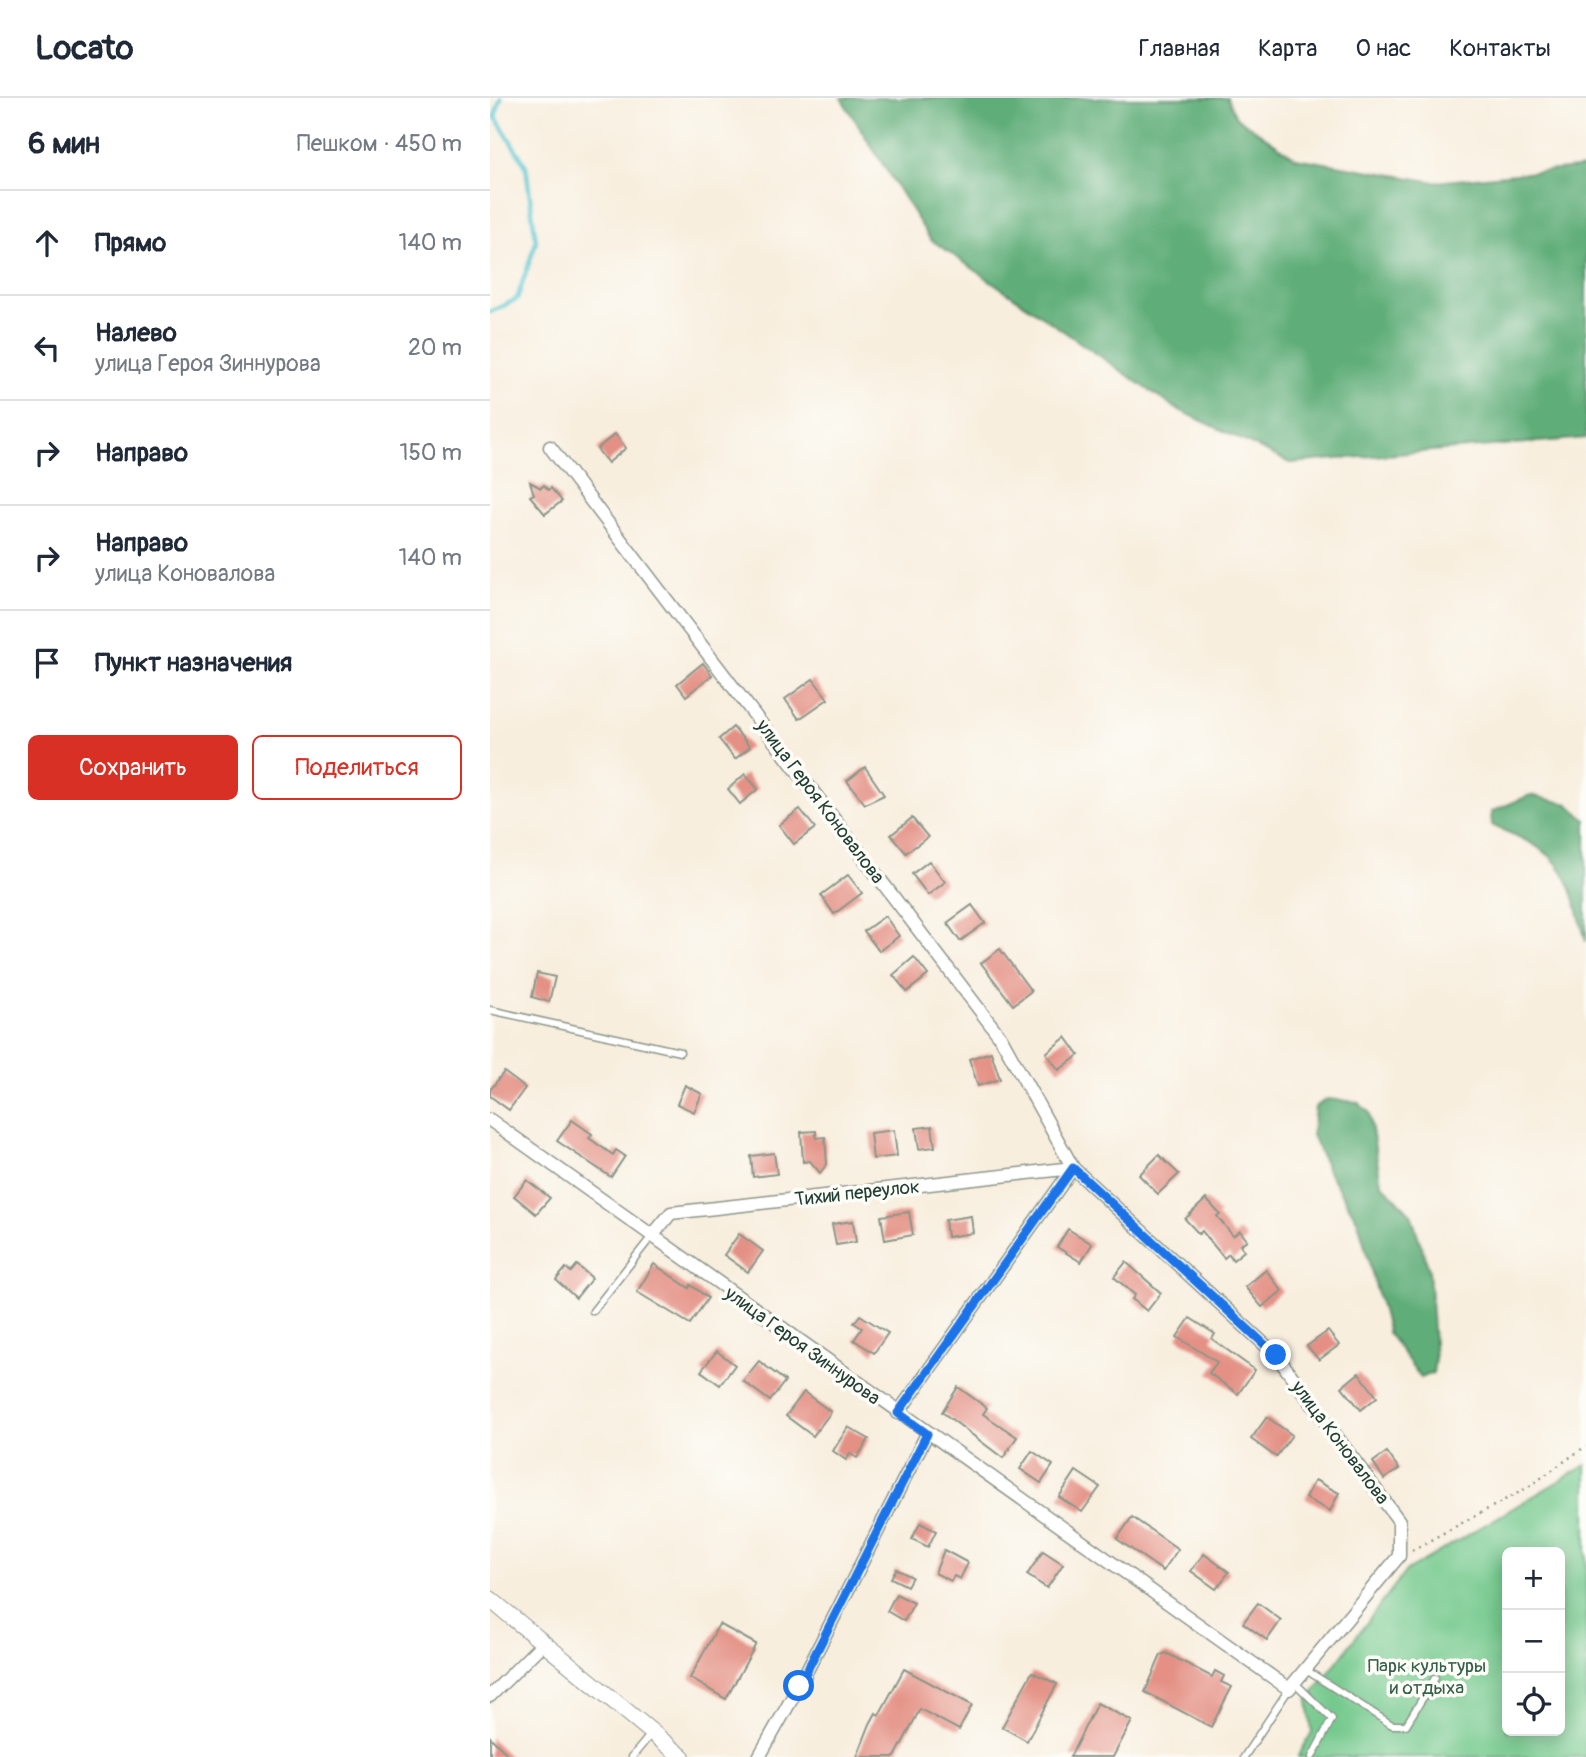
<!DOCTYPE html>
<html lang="ru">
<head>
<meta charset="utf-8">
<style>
	body { margin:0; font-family:Pangolin,sans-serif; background:#f2f2f3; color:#1f2937 }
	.controls { position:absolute; right:21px; bottom:21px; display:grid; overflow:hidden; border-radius:10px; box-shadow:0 4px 18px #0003 }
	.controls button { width:63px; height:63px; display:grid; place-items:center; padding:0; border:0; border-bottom:2px solid #e0e1e3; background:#fff; color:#1f2937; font:35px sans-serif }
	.stop { position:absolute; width:21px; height:21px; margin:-16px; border:5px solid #1a73e8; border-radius:50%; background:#fff }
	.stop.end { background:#1a73e8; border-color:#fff; box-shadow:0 2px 7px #0008 }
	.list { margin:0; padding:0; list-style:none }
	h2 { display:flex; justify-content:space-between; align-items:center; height:91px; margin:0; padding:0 28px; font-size:30px }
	h2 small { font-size:23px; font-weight:400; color:#747a83 }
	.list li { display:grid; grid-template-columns:46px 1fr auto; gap:21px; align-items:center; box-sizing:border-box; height:105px; padding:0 28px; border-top:2px solid #e0e1e3 }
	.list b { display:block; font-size:26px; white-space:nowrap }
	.list p { margin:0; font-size:23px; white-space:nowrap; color:#747a83 }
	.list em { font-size:23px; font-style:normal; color:#747a83 }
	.actions { display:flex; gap:14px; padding:21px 28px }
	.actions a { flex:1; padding:16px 0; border:2px solid #d93025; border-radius:10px; text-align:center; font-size:24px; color:#d93025 }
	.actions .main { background:#d93025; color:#fff }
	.icon { flex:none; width:38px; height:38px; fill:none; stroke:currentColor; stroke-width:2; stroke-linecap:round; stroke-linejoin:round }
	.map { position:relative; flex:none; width:1096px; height:1659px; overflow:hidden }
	header { display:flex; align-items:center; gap:42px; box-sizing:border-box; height:98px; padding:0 35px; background:#fff; border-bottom:2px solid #e0e1e3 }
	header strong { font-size:33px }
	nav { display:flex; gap:38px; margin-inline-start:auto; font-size:24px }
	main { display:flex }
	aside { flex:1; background:#fff }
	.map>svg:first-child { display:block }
	.green { fill:#74c98d; stroke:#4a8360; stroke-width:2; fill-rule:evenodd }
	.forest { fill:#5fad78; stroke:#3f7556; stroke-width:2 }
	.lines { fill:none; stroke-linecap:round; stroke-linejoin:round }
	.stream { stroke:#5ac6d2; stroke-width:4.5 }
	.building { fill:#e49084 }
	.lane-casing { stroke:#8c9689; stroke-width:9 }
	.street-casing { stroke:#8c9689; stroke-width:15 }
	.secondary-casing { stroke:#8c9689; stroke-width:18 }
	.path { stroke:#8c9689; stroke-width:2.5; stroke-dasharray:2 5; stroke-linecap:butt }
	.lane { stroke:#fff; stroke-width:6 }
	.street { stroke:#fff; stroke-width:12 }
	.secondary { stroke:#fff; stroke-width:16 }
	.route { stroke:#1a73e8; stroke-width:9 }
	.labels { text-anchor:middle; stroke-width:7; stroke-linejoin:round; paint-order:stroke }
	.street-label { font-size:19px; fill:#1f3d34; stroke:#fdfcf7 }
	.park-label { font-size:19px; fill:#34604a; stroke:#fdfcf7 }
</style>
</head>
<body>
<header>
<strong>Locato</strong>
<nav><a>Главная</a><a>Карта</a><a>О нас</a><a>Контакты</a></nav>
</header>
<main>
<aside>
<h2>6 мин<small>Пешком · 450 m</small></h2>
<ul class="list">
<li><svg class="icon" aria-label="ahead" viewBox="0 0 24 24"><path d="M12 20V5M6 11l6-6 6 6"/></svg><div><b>Прямо</b></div><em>140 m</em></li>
<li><svg class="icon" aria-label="left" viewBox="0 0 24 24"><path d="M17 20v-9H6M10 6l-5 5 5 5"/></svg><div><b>Налево</b><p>улица Героя Зиннурова</p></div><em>20 m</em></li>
<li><svg class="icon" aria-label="right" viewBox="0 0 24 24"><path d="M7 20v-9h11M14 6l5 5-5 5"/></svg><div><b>Направо</b></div><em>150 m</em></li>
<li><svg class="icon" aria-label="right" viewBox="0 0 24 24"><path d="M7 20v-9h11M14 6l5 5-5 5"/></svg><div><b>Направо</b><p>улица Коновалова</p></div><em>140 m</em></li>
<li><svg class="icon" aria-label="arrive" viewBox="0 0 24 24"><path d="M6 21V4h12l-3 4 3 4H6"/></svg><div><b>Пункт назначения</b></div></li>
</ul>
<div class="actions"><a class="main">Сохранить</a><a>Поделиться</a></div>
</aside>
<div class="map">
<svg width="1096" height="1659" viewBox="0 0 1096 1659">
	<rect width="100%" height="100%" fill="#fdfcf7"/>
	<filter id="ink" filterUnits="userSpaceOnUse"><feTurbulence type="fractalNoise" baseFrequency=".0143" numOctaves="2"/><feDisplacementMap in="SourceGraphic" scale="14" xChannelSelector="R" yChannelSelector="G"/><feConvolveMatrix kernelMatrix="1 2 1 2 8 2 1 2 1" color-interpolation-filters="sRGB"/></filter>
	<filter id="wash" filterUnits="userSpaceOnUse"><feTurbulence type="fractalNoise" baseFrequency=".00686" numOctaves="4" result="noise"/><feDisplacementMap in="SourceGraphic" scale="28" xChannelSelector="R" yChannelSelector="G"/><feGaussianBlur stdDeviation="1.57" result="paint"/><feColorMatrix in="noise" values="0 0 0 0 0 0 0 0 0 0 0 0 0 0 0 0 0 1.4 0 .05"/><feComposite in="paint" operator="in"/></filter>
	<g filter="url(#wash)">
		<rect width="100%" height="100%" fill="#f8eede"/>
		<path class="green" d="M1096 1367V1659H808L822 1634 818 1602 821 1598 915 1474ZM1017 1454H1070V1633H1017Z"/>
		<g class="forest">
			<polygon points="351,0 737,0 746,19 806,60 945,84 1096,69 1096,340 800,365 685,310 440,141"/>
			<path d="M1040 697 1078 706 1096 722V844C1087 812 1082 772 1052 752 1037 741 1018 735 1002 727L1001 714Z"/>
			<polygon points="837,1001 867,1004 879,1014 891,1085 921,1116 939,1172 945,1261 943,1275 931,1280 898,1235 868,1123 839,1075 822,1037 825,1009"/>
		</g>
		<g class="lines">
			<polyline class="stream" points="0,214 27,201 46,144 36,68 5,18 11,0"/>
		</g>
		<g id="blocks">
			<g class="building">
				<polygon points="125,336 136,350 118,365 107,351"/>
				<polygon points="40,384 51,390 54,387 58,392 61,390 72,403 55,416 40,398 44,396"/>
				<polygon points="213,565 222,577 196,598 187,586"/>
				<polygon points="323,581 338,601 309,621 295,601"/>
				<polygon points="243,629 260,649 245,661 229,641"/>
				<polygon points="375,669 394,697 375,706 357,683"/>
				<polygon points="255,676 268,691 250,706 238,691"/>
				<polygon points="310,711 325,730 304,746 289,727"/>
				<polygon points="422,720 438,739 416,755 401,737"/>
				<polygon points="439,763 455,784 438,797 422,776"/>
				<polygon points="358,777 372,795 344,816 331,797"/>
				<polygon points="482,807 495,825 470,843 457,825"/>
				<polygon points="395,818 409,838 389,853 374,833"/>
				<polygon points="510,851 541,893 523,907 491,865"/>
				<polygon points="424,859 438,877 417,894 403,877"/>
				<polygon points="47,875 65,879 59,904 42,899"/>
				<polygon points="576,939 589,957 569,972 556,955"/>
				<polygon points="501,954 510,981 488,988 479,961"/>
				<polygon points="14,974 35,990 19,1012 0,998 0,992"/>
				<polygon points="195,987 212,996 204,1014 187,1006"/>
				<polygon points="82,1022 102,1036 99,1040 123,1057 126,1052 135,1058 121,1079 67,1043"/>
				<polygon points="442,1028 445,1049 429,1051 426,1030"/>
				<polygon points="404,1032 407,1058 383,1061 380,1035"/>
				<polygon points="326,1033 326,1040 335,1039 337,1066 330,1075 320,1063 313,1064 311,1034"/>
				<polygon points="284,1055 287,1076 263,1079 261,1058"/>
				<polygon points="669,1057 689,1076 668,1096 649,1077"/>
				<polygon points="37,1082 60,1100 46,1116 24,1098"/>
				<polygon points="716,1101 730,1116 727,1118 743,1138 750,1133 757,1142 750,1147 754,1153 743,1162 739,1156 734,1160 712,1133 709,1136 695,1121"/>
				<polygon points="419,1114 423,1137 395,1142 391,1118"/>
				<polygon points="481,1118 483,1135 457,1139 455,1122"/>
				<polygon points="363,1123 366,1144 346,1147 342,1126"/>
				<polygon points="578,1131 602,1146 591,1164 567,1149"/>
				<polygon points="249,1136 273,1153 258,1174 234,1157"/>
				<polygon points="636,1164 671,1195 657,1213 642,1201 645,1197 624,1179"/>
				<polygon points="164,1166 199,1190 201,1187 218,1200 200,1226 147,1194"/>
				<polygon points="87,1167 102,1180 86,1200 66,1182 76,1170 81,1174"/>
				<polygon points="776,1172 792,1193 772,1209 755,1189"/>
				<polygon points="370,1217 398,1235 384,1255 364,1242 372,1230 364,1225"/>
				<polygon points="700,1220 725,1236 722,1241 765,1272 748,1296 719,1275 727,1264 687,1239"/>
				<polygon points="838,1233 849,1247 829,1262 817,1248"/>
				<polygon points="227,1253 245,1267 230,1287 211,1273"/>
				<polygon points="269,1263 295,1283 280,1303 253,1283"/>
				<polygon points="869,1275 887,1299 871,1312 852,1289"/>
				<polygon points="468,1289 497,1310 493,1316 527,1339 513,1360 452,1314"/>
				<polygon points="314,1294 341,1314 323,1338 296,1318"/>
				<polygon points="777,1319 802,1337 786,1359 761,1341"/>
				<polygon points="358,1329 379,1341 367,1360 360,1356 356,1362 343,1353"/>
				<polygon points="542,1353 563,1367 551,1385 530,1371"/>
				<polygon points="897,1354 909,1371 894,1381 883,1364"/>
				<polygon points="586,1373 610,1389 592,1414 569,1399"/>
				<polygon points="825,1382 849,1395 840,1413 815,1400"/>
				<polygon points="642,1419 688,1451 673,1473 627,1441"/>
				<polygon points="430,1425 446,1433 438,1449 422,1441"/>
				<polygon points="454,1452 478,1465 470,1481 464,1478 461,1483 445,1475"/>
				<polygon points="553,1453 573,1466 557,1490 537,1477"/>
				<polygon points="714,1456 739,1474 726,1491 701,1473"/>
				<polygon points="406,1471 422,1479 417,1488 401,1480"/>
				<polygon points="406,1496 424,1505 414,1523 397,1513"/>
				<polygon points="768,1505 791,1522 777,1542 753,1525"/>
				<polygon points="229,1526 266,1546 236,1601 200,1580"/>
				<polygon points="676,1555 722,1579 725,1573 734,1578 731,1584 742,1589 721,1629 655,1594 671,1557"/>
				<polygon points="414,1571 482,1607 469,1632 430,1611 405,1659 367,1659 380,1626 386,1615 389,1617"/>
				<polygon points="542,1574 567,1586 537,1643 512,1629"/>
				<polygon points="607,1605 642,1623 623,1659 580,1659"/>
				<polygon points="0,1639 20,1659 0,1659"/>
			</g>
		</g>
	</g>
	<g filter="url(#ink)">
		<use href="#blocks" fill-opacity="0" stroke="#8c9689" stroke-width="2"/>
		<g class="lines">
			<g class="lane-casing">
				<g id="lane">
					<polyline points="0,912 190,954"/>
					<polyline points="103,1213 162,1138"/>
					<polyline points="816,1572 902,1627 916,1627 945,1580"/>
					<polyline points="804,1584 842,1621 822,1659"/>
					<polyline points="142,1659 161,1636"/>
					<polyline points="754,1659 799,1591"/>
				</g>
			</g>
			<g class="street-casing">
				<g id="street">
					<polyline points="0,1022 799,1591 909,1458 909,1423 786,1257 583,1070 511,940 60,349"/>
					<polyline points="162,1138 181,1115 583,1070"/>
					<polyline points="408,1315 583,1070"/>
					<polyline points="0,1598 53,1545"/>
					<polyline points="269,1659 309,1588 437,1336"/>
				</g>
			</g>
			<g class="secondary-casing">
				<polyline id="secondary" points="0,1501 192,1659"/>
			</g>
			<polyline class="path" points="922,1452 1037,1390 1096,1348"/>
			<use href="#lane" class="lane"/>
			<use href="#street" class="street"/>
			<use href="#secondary" class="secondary"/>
		</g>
	</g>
	<g class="lines" filter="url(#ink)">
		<polyline class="route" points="309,1588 437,1336 408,1315 583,1070 786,1257"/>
	</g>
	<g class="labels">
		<g class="street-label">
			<text transform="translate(331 703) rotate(53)" y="7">улица Героя Коновалова</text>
			<text transform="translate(367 1094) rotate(-6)" y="7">Тихий переулок</text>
			<text transform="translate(313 1247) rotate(36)" y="7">улица Героя Зиннурова</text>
			<text transform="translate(851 1344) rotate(53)" y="7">улица Коновалова</text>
		</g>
		<g class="park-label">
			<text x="937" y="1574">Парк культуры<tspan x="937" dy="22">и отдыха</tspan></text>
		</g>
	</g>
</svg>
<div class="controls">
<button>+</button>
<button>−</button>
<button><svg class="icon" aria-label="locate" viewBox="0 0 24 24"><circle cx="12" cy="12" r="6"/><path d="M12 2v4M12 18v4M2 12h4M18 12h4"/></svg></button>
</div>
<div class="stop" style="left:309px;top:1588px"></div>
<div class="stop end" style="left:786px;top:1257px"></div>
</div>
</main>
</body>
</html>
